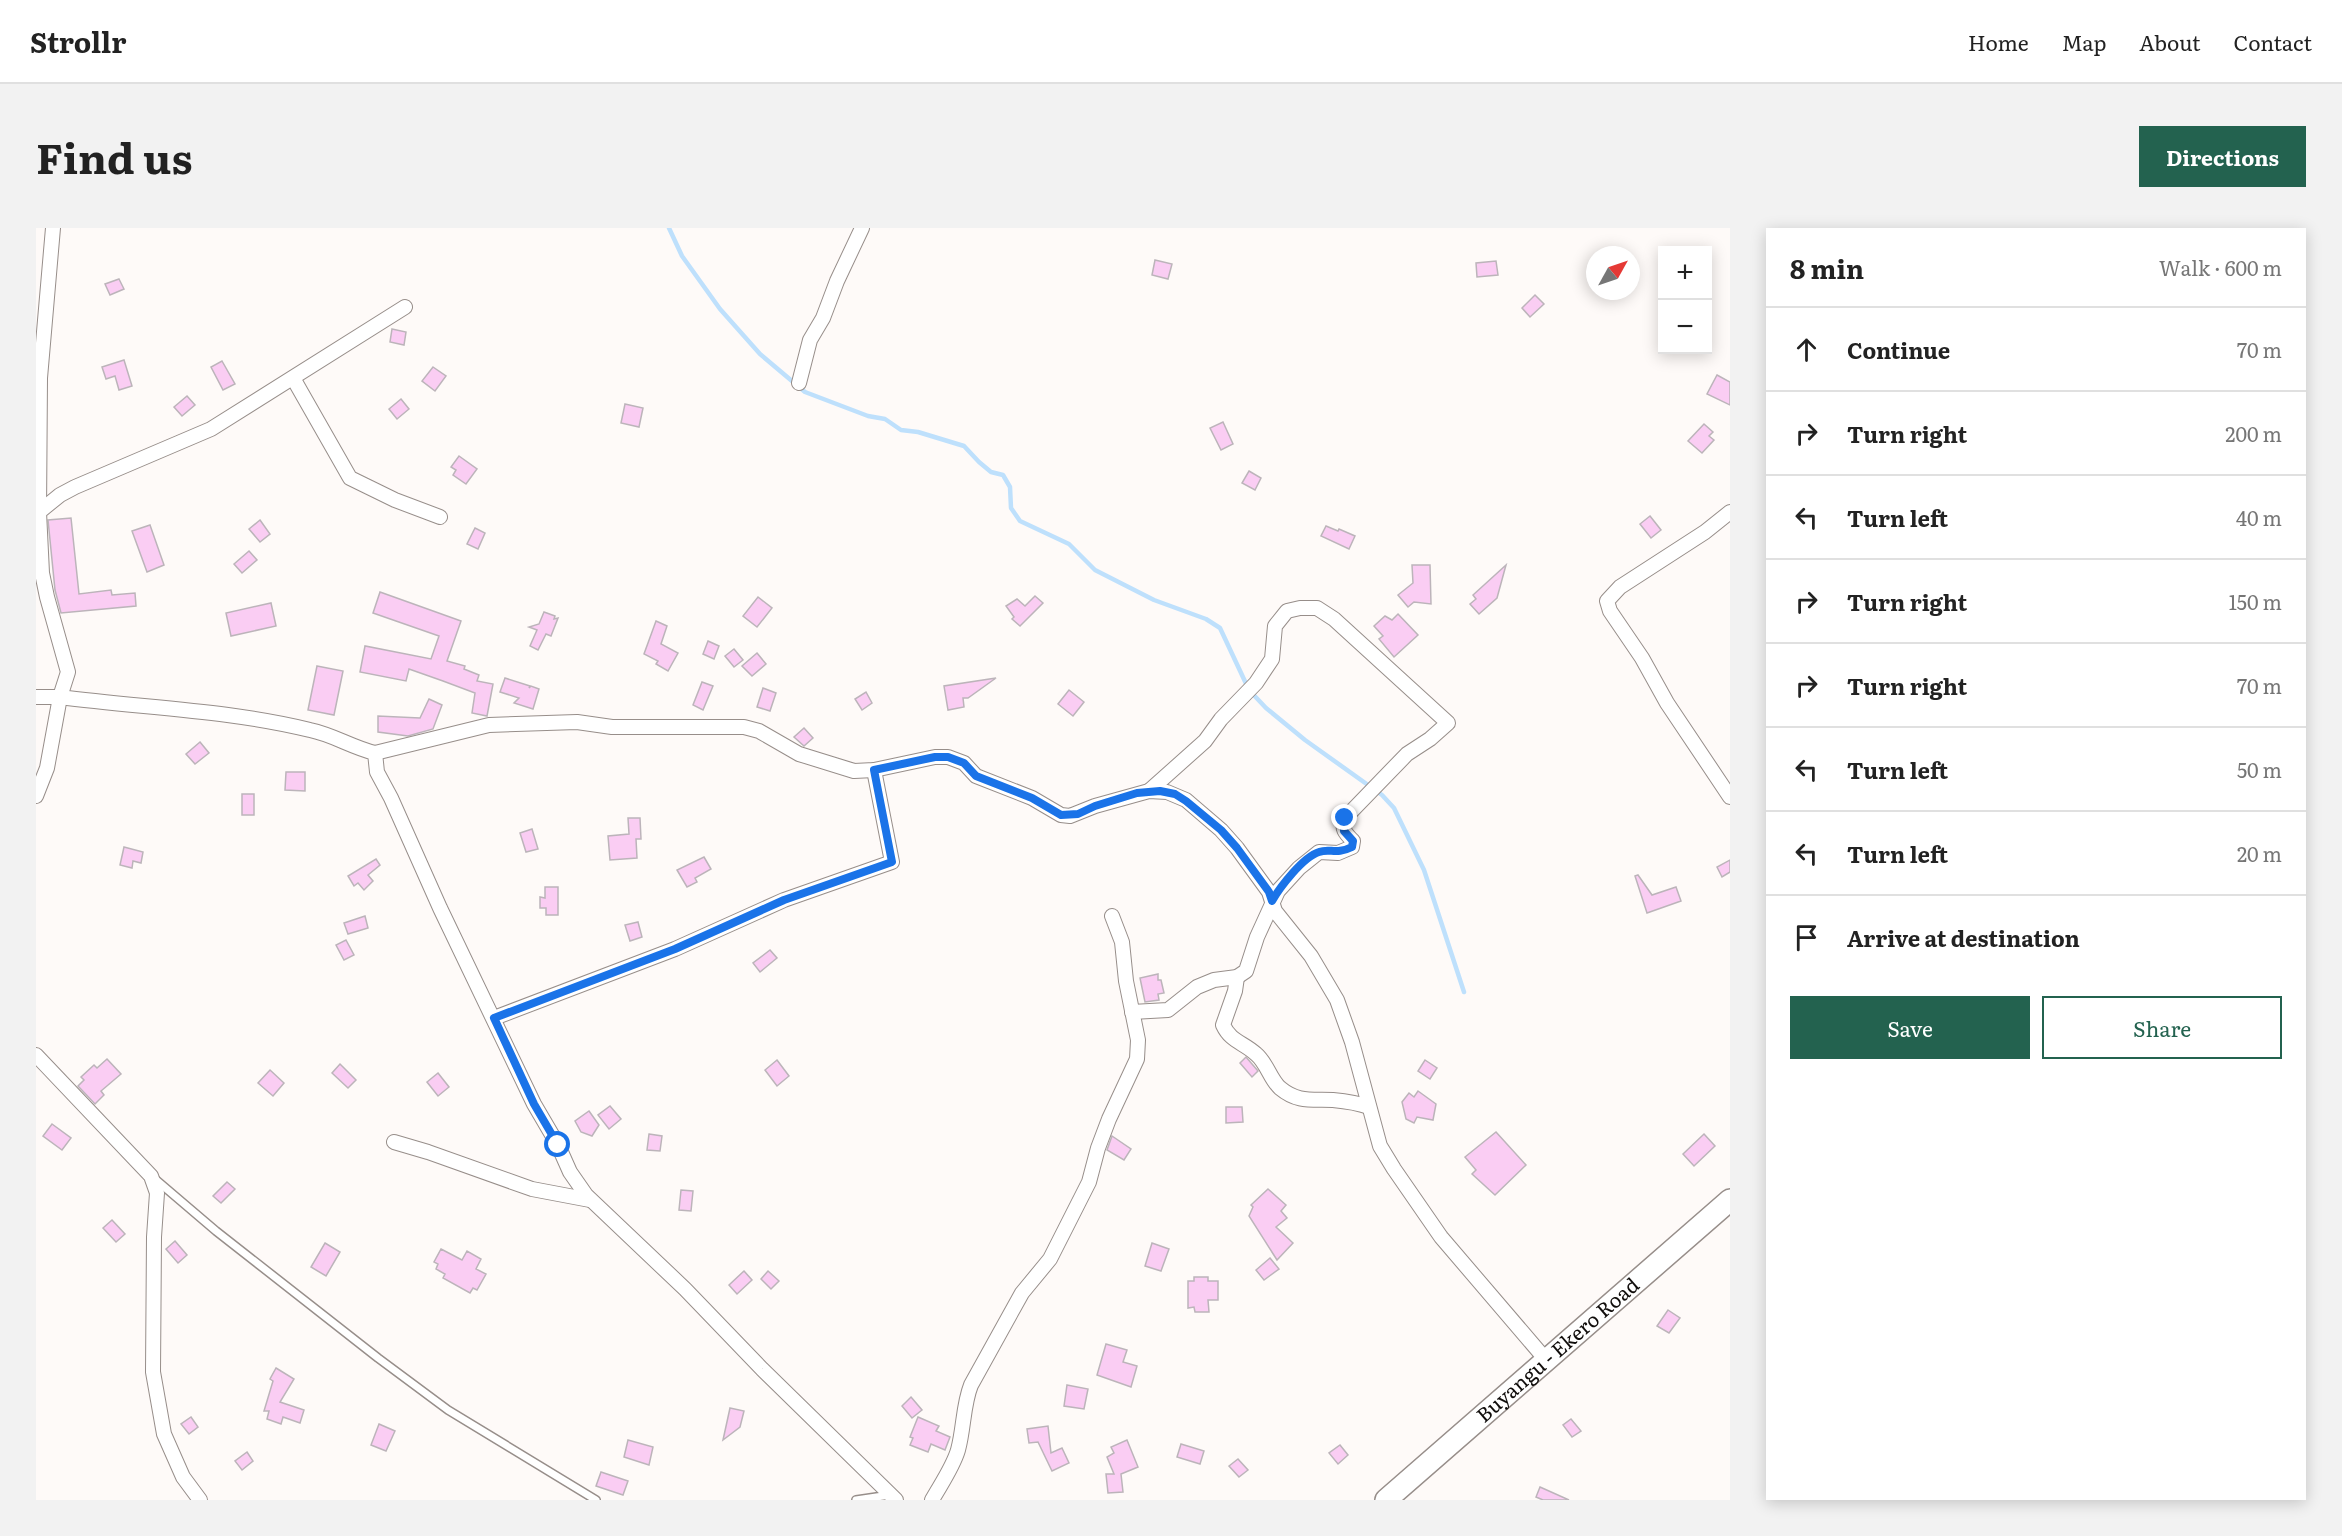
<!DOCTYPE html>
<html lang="en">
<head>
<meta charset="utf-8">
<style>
	body { margin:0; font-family:Literata,serif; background:#f2f2f2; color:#222 }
	.controls { position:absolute; right:18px; top:18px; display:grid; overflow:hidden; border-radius:0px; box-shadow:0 3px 15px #0003 }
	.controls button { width:54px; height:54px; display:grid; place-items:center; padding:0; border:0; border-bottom:2px solid #e0e0e0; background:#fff; color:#222; font:30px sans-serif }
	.compass { position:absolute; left:1550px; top:18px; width:54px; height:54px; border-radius:50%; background:#fff; box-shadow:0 3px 15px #0003; rotate:50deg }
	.stop { position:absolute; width:18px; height:18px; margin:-14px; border:4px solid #1a73e8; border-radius:50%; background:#fff }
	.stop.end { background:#1a73e8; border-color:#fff; box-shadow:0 2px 6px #0008 }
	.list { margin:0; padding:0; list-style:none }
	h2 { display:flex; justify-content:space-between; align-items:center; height:78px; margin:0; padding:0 24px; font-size:26px }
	h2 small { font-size:20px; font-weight:400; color:#767676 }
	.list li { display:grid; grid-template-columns:39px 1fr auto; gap:18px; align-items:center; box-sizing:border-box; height:84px; padding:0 24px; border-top:2px solid #e0e0e0 }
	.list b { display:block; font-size:22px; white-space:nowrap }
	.list em { font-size:20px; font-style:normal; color:#767676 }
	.actions { display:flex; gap:12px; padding:18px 24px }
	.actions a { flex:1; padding:14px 0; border:2px solid #23624f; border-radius:0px; text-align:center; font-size:21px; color:#23624f }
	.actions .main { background:#23624f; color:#fff }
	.icon { flex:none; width:33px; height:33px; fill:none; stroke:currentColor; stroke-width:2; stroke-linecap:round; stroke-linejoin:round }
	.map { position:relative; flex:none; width:1694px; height:1272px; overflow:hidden; border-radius:0px }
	header { display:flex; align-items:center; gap:36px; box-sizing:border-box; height:84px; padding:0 30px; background:#fff; border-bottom:2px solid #e0e0e0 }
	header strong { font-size:28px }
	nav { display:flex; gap:33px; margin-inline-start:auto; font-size:21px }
	.intro { display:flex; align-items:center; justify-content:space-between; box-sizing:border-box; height:144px; padding:0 36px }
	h1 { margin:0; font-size:42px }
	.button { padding:15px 27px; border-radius:0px; background:#23624f; color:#fff; font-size:21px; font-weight:700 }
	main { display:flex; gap:36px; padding:0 36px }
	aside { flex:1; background:#fff; border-radius:0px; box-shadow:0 3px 15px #0003 }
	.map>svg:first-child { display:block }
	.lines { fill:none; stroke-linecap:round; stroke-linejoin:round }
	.stream { stroke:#bee0fc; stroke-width:4.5 }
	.building { fill:#facdf3; stroke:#bcb4ba; stroke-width:1.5 }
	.lane-casing { stroke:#978e8a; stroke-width:10 }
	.street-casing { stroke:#978e8a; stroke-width:16 }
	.primary-casing { stroke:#978e8a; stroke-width:24 }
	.lane { stroke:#fff; stroke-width:7 }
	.street { stroke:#fff; stroke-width:14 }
	.primary { stroke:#fff; stroke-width:21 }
	.route { stroke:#1a73e8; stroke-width:8 }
	.labels { text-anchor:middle; stroke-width:4.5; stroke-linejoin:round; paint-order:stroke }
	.street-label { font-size:20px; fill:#100d0b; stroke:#fefaf8 }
</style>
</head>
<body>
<header>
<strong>Strollr</strong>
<nav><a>Home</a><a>Map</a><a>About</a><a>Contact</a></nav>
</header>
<div class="intro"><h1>Find us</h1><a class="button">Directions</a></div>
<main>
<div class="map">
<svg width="1694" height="1272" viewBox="0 0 1694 1272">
	<rect width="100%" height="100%" fill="#fefaf8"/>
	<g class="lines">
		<polyline class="stream" points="633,0 646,28 684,81 724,126 769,164 832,188 849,191 865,202 882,204 928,218 943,234 955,244 967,247 974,259 975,280 984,293 1033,316 1059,342 1118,372 1170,391 1184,400 1213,462 1230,480 1269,512 1346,567 1358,580 1388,642 1428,764"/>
	</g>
	<g class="building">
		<polygon points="1119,32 1136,36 1132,51 1116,47"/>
		<polygon points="1460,33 1462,47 1441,49 1440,35"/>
		<polygon points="83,51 88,61 74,67 69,56"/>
		<polygon points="1499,67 1508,76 1494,89 1486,80"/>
		<polygon points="356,101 370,104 368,117 354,114"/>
		<polygon points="88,132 96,158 83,162 79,148 70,151 66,139"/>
		<polygon points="186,133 199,156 187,162 175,139"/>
		<polygon points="397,139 410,148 399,163 386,153"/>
		<polygon points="1681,147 1694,154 1694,177 1671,166"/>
		<polygon points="151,168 159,177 146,188 138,179"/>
		<polygon points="365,171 373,181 361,191 353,181"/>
		<polygon points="589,176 607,180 603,199 585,195"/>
		<polygon points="1187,194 1197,216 1185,222 1174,200"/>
		<polygon points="1668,196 1677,204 1673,208 1678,212 1666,225 1652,213"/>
		<polygon points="423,228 441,241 430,256 417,247 420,242 415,239"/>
		<polygon points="1213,243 1225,250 1219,262 1206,255"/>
		<polygon points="1614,288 1625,302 1615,310 1604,296"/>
		<polygon points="35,290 43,366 75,362 76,367 99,365 100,378 25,385 19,362 12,292"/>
		<polygon points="224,292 234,306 224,314 213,301"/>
		<polygon points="114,297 128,337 111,344 96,303"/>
		<polygon points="1290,298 1302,303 1303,301 1319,308 1313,321 1285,308"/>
		<polygon points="439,300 449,305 442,321 431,316"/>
		<polygon points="213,323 221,332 206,345 198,336"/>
		<polygon points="1376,337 1394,337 1395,376 1378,374 1372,379 1362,367 1377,355"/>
		<polygon points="1470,337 1461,370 1443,386 1434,376 1440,371 1437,367"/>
		<polygon points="344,364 425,393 411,433 429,438 428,441 443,447 441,453 457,456 451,488 436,485 439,465 407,453 373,441 370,453 324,444 329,418 395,431 403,408 337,385"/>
		<polygon points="999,368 1007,375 984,398 976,391 978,389 970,378 981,371 989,378"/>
		<polygon points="722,369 736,380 721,399 707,388"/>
		<polygon points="235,375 240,398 195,408 190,385"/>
		<polygon points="508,384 519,388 518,391 522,390 515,408 510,406 502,422 494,418 501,402 493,399 503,396"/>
		<polygon points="1362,386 1382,407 1358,429 1343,411 1347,408 1338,398 1349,388 1356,392"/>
		<polygon points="620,393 631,398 625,416 642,425 632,443 620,436 622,433 608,426"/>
		<polygon points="672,413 683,418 678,431 667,426"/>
		<polygon points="698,421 707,432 698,439 689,428"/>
		<polygon points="721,425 730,436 716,448 706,438"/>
		<polygon points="281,438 307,443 298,487 272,482"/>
		<polygon points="469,450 494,458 493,460 495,458 503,461 497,481 478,475 483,470 464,464"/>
		<polygon points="960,450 932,470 927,470 928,479 912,482 908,458"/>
		<polygon points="666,454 677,458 667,482 657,477"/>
		<polygon points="727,460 740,465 734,483 721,479"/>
		<polygon points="1033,462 1048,474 1037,488 1022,476"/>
		<polygon points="830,464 836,475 826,482 819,471"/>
		<polygon points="393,471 406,477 397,501 372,508 342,504 342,488 384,490"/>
		<polygon points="768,500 777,510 768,518 758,509"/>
		<polygon points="164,514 173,525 159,536 150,526"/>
		<polygon points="250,544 269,544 269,563 249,562"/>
		<rect x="206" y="566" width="12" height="21"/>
		<polygon points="592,590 604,590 605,611 600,611 601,630 574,632 572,608 593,606"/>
		<polygon points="496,601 502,621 490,624 484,605"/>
		<polygon points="88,619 107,624 105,635 97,633 96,640 84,637"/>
		<polygon points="668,629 675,641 659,650 661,654 651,659 641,642"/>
		<polygon points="340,631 344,637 332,647 337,653 328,662 322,655 318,658 312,648"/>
		<polygon points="1694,632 1694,644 1686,649 1681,639"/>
		<polygon points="1602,647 1616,667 1640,659 1645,673 1611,685 1599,648"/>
		<polygon points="509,659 522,659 522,687 510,687 510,680 504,680 504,669 509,670"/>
		<polygon points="329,688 332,700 312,706 308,695"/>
		<polygon points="602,694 606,709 594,713 589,697"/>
		<polygon points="310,712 318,727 308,732 300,717"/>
		<polygon points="734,722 741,730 724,744 717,735"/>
		<polygon points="1122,746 1122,752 1125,752 1128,765 1122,766 1123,772 1109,774 1104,750"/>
		<polygon points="1210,829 1222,843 1216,849 1204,835"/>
		<polygon points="71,831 85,846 65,863 68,867 59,876 42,858 48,852 45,849 58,837 61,840"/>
		<polygon points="741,832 753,848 741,858 729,842"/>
		<polygon points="1389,832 1401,840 1394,851 1382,843"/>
		<polygon points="304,836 320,852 312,860 296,845"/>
		<polygon points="234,842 248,855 237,868 222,855"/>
		<polygon points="402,845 413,859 402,868 391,854"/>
		<polygon points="1382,863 1400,876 1397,892 1381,889 1378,895 1370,891 1366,874 1373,865 1378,869"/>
		<polygon points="574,878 585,891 573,901 562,887"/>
		<polygon points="1190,879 1206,879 1207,894 1190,895"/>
		<polygon points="553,883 563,897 556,908 545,904 539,893"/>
		<polygon points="16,896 35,910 26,922 7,908"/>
		<polygon points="1460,904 1490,937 1459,967 1436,946 1440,942 1429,929"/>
		<polygon points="613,906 626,908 624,923 611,922"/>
		<polygon points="1668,906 1679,918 1658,938 1647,926"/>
		<polygon points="1076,908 1095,921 1088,932 1071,922"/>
		<polygon points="191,954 199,961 185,975 177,968"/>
		<polygon points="1232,961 1250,977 1245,983 1251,990 1240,999 1257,1015 1241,1032 1213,988 1217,979 1215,977"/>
		<polygon points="645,962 657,963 655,983 643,982"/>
		<polygon points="76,992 89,1006 80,1014 67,1000"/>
		<polygon points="139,1013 151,1027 142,1035 130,1021"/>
		<polygon points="289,1015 304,1024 290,1048 275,1039"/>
		<polygon points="1116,1015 1133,1021 1125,1043 1109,1038"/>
		<polygon points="405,1021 426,1032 431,1023 445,1031 440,1041 450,1046 441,1062 437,1060 434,1065 407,1050 409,1046 400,1041 402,1036 398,1034"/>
		<polygon points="1234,1030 1243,1041 1228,1052 1220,1042"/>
		<polygon points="708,1043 716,1052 701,1066 693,1057"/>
		<polygon points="732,1043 743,1053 735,1061 725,1051"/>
		<polygon points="1158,1049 1172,1049 1172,1053 1182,1053 1182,1072 1172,1072 1173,1084 1159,1084 1158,1079 1152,1080 1152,1053 1158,1053"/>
		<polygon points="1632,1082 1644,1090 1633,1105 1621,1098"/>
		<polygon points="1070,1116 1091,1122 1087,1134 1101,1138 1095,1159 1061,1147"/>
		<polygon points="240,1140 258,1151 244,1174 268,1182 264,1195 247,1189 245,1196 231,1191 233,1183 228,1183 237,1153 234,1151"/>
		<polygon points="1031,1157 1052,1161 1048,1181 1028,1178"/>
		<polygon points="875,1169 886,1182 876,1190 866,1178"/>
		<polygon points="694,1180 708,1183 704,1199 687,1212"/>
		<polygon points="155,1189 162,1199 153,1206 145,1196"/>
		<polygon points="882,1189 903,1198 900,1203 914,1209 909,1222 895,1216 892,1224 874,1217 877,1210 874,1209"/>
		<polygon points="1535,1191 1545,1203 1536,1209 1527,1197"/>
		<polygon points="343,1196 359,1203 350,1223 335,1217"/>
		<polygon points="1012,1198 1015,1225 1026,1220 1033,1235 1016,1243 1002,1214 993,1215 991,1201"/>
		<polygon points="592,1212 617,1219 613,1237 588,1229"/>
		<polygon points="1091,1212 1102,1239 1085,1246 1087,1264 1072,1265 1070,1246 1078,1246 1071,1229 1078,1225 1075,1219"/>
		<polygon points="1145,1216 1168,1223 1164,1236 1141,1229"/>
		<polygon points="1304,1217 1312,1227 1302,1236 1293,1225"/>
		<polygon points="211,1224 217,1233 206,1242 199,1233"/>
		<polygon points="1202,1231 1212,1242 1203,1249 1193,1238"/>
		<polygon points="565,1244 592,1253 587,1267 560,1258"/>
		<polygon points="1504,1259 1533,1272 1507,1272 1500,1269"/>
	</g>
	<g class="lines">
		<g class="lane-casing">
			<g id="lane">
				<polyline points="119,951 180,1003 342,1130 412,1182 560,1272"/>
				<polyline points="820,1272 854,1267"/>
			</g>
		</g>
		<g class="street-casing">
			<g id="street">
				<polyline points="257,150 314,250 359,272 404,289"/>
				<polyline points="763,155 774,112 787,90 801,53 826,0"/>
				<polyline points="3,284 4,150 17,0"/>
				<polyline points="1694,284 1669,304 1584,359 1571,373 1574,383 1606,430 1631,475 1694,569"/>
				<path d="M0 469H24C107 480 193 482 274 502 298 507 315 519 339 525L341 544 355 570 404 680 498 876 522 917 534 944 550 967 649 1061 726 1141 860 1272"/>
				<polyline points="339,525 453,497 541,494 576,499 708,499 723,503 763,526 818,543 838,542 899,529 912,529 928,535 940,548 996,570 1025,587 1034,588 1059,578 1113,563 1131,564 1150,572 1185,602 1201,620 1233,664 1239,683 1275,728 1301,772 1316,814 1344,918 1358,941 1405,1009 1511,1133"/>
				<polyline points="0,568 11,540 24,469 32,444 11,369 6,345 3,284 24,267 39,259 175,201 369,79"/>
				<path d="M1201 749 1199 763 1187 797C1195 814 1207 814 1220 826 1231 835 1234 851 1244 860 1262 875 1276 871 1297 872 1308 873 1322 875 1333 879"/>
				<path d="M1096 784 1132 782 1161 759 1178 752 1201 749 1210 743 1221 709 1242 663 1263 640 1283 624 1302 625 1316 619 1317 613C1309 605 1305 601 1309 590L1371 526 1394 511 1412 495 1298 391 1281 380H1264L1251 383 1239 398 1236 431 1220 455 1185 491 1169 513 1113 563"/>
				<polyline points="458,790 639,721 748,672 856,634 838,542"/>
				<polyline points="0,827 115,948 121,965 118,1009 117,1144 128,1206 147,1249 164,1272"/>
				<polyline points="358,914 392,924 496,961 554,972"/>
				<path d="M896 1272C905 1256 917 1239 922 1222 928 1200 927 1177 935 1157L986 1065 1014 1031 1053 954 1062 920 1073 891 1101 831 1102 812 1090 753 1086 714 1076 688"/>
			</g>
		</g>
		<g class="primary-casing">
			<g id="primary">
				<path id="s1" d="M1350 1272 1694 972"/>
			</g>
		</g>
		<use href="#lane" class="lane"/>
		<use href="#street" class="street"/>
		<use href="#primary" class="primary"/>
	</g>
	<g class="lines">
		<path class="route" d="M522 917 498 876 458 790 639 721 748 672 856 634 838 542 899 529H912L928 535 940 548 996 570 1025 587 1042 586 1059 578 1101 565 1124 563 1139 566 1150 573 1185 602 1201 620 1233 664 1236 673C1244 659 1267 629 1283 624 1294 620 1300 627 1316 619L1317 613 1308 603 1309 590"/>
	</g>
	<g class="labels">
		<g class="street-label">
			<text dy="7" stroke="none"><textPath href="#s1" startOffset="228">Buyangu - Ekero Road</textPath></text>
		</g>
	</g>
</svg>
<div class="controls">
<button>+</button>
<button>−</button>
</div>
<svg class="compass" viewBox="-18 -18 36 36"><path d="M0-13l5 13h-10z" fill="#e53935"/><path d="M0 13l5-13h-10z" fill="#767676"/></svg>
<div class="stop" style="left:522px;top:917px"></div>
<div class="stop end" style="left:1309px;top:590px"></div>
</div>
<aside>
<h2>8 min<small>Walk · 600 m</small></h2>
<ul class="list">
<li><svg class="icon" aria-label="ahead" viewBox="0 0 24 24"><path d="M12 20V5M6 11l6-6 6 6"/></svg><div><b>Continue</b></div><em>70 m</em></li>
<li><svg class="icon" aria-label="right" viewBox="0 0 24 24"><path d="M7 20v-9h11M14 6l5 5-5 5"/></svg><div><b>Turn right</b></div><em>200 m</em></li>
<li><svg class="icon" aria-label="left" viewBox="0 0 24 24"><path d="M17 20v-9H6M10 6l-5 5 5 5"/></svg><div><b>Turn left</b></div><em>40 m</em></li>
<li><svg class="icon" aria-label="right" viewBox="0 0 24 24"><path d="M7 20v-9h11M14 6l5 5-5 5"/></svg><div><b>Turn right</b></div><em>150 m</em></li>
<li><svg class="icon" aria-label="right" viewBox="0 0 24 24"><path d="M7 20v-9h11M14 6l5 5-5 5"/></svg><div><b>Turn right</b></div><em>70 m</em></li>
<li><svg class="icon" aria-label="left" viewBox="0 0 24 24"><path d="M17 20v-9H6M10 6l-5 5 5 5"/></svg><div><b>Turn left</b></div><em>50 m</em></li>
<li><svg class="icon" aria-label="left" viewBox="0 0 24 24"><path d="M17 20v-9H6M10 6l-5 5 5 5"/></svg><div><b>Turn left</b></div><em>20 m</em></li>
<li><svg class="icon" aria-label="arrive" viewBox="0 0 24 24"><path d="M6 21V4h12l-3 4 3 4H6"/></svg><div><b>Arrive at destination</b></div></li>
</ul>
<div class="actions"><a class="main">Save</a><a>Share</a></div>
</aside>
</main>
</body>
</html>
